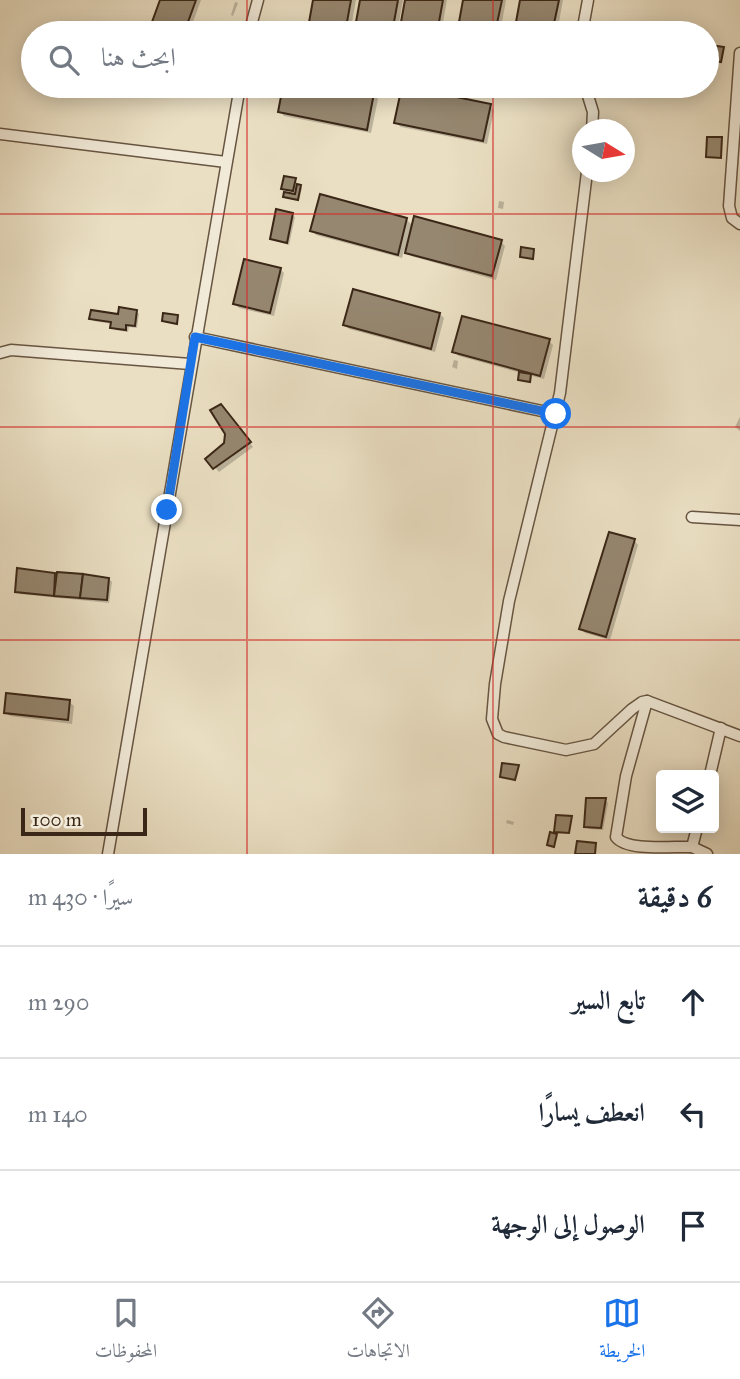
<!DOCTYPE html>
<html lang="ar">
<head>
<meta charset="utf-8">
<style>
	body { margin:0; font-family:"IM FELL Great Primer",Amiri,serif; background:#f2f2f3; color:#1f2937; direction:rtl }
	.controls { position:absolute; right:21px; bottom:21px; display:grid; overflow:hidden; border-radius:7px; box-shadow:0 4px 18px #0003 }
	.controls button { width:63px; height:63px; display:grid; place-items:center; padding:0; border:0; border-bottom:2px solid #e0e1e3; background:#fff; color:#1f2937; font:35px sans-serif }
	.compass { position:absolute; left:572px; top:119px; width:63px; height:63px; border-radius:50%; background:#fff; box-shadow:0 4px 18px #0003; rotate:101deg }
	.scale { position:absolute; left:21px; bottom:18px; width:126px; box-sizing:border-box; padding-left:7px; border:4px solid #3b2717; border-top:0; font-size:19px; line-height:24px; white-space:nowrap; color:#3b2717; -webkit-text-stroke:5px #f1ead8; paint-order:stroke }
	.stop { position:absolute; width:21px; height:21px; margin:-16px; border:5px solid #1a73e8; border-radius:50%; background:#fff }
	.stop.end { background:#1a73e8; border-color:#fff; box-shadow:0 2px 7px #0008 }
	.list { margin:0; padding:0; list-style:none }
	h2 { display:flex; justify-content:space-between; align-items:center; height:91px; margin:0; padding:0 28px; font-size:30px }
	h2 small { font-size:23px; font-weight:400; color:#747a83 }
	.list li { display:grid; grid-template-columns:46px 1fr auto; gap:21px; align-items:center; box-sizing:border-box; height:112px; padding:0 28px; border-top:2px solid #e0e1e3 }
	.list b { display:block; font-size:26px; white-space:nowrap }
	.list em { font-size:23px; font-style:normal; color:#747a83 }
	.icon { flex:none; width:38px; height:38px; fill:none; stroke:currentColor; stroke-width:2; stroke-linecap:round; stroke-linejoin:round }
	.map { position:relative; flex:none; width:740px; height:854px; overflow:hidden; direction:ltr }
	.search { position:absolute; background:#fff; box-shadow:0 4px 18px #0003; left:21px; right:21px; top:21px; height:77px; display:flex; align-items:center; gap:18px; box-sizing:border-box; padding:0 24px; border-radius:38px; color:#747a83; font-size:26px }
	.sheet { height:427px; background:#fff }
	nav { display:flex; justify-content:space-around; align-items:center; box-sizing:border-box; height:98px; border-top:2px solid #e0e1e3; background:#fff; font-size:19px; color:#747a83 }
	nav a { display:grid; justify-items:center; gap:4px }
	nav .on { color:#1a73e8 }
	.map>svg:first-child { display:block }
	.shadow { fill:#0003 }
	.building { fill:#968770; stroke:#3b2717; stroke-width:2 }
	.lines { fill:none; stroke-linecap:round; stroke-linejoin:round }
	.minor-casing { stroke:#675542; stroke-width:13 }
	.minor { stroke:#f1ead8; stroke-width:10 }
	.route { stroke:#1a73e8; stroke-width:9 }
	.grid { fill:none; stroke:#d62828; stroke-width:2; stroke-opacity:0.55 }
</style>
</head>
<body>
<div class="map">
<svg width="740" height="854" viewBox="0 0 740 854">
	<rect width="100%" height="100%" fill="#eadfc3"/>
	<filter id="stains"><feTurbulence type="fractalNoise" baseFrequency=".00286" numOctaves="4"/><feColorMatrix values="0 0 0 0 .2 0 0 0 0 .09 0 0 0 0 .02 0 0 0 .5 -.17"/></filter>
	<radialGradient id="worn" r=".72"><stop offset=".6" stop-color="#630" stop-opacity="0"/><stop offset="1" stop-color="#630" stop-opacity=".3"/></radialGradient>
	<g class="shadow">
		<polygon points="162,0 201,0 189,33 150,33"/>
		<polygon points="315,0 356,0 350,33 314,32 310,28"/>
		<polygon points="362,0 403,0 397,33 356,33"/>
		<polygon points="407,0 447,0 441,33 400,33"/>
		<polygon points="465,0 506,0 500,33 459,33"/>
		<polygon points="522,0 563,0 557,33 516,33"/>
		<polygon points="235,2 238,3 233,16 231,15"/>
		<polygon points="285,86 331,86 374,94 378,99 371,133 284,116 280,111"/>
		<polygon points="490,106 494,110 487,144 401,127 396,123"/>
		<polygon points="295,180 296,186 302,188 299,200 286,198 285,196 297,196 297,192 283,188"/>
		<polygon points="499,201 504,202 503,209 498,208"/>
		<polygon points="292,215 295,217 289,245 275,241 272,238"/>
		<polygon points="407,220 414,227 501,242 505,246 496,280 411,256 404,250 402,258 316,235 312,230"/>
		<polygon points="280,269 284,273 274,316 239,308 235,304"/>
		<polygon points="136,311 139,314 137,328 129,327 128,332 115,330 112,324 94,321 91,318"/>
		<polygon points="440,314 444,318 435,352 349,329 345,325"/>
		<polygon points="549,341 553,345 544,379 532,376 531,383 521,381 521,373 459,356 454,352"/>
		<polygon points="454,360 458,361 457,369 452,367"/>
		<polygon points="225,411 253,447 219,472 208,459 225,444"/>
		<polygon points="740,417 740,431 735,427"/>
		<polygon points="634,540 638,545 610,640 585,633 581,628"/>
		<polygon points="54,574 58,578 109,579 112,582 109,603 20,594 17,591"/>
		<polygon points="69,702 74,706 72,724 10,716 5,712"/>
		<polygon points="605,800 608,803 603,830 589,829 586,826"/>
		<polygon points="571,818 570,834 555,831"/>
		<polygon points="507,820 514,822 513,825 506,823"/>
	</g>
	<g class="building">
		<polygon points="160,0 196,0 184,33 148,33"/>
		<polygon points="313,0 351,0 345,33 308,28"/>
		<polygon points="360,0 398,0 392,33 354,33"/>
		<polygon points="405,0 443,0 437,33 399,33"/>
		<polygon points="463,0 502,0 495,33 457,33"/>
		<polygon points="520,0 559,0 552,33 514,33"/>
		<polygon points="711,45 724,47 721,62 708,60"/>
		<polygon points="283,86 339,86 374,93 367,130 278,112"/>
		<polygon points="402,86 491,104 483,141 394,123"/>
		<polygon points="707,137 722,137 721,158 706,157"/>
		<polygon points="284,176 296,178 293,191 281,189"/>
		<polygon points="297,184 301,185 298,200 283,197 284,192 295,194"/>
		<polygon points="320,194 407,218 398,255 310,231"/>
		<polygon points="276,209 293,213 287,243 270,239"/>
		<polygon points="414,216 502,240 492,276 405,253"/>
		<polygon points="521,247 534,249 533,259 520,257"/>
		<polygon points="244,259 281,268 270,313 233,304"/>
		<polygon points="353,289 440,313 431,349 343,325"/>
		<polygon points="119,307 137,310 135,326 126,325 126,330 110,328 111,322 89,319 91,310 118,314"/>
		<polygon points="163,313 178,315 177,324 162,321"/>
		<polygon points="462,316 550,339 540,376 452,352"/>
		<polygon points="519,372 531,374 530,382 518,380"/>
		<polygon points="221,404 251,442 213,469 205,459 224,443 225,434 210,410"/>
		<polygon points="609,532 635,539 606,637 579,629"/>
		<polygon points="17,568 55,573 54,596 15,592"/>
		<polygon points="57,572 83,574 80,598 54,596"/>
		<polygon points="83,574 109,578 107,600 80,598"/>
		<polygon points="6,693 70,700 68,720 4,713"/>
		<polygon points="502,763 519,765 515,780 500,777"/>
		<polygon points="586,798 606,798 601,828 584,827"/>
		<polygon points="556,815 572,816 569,833 554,832"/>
		<polygon points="550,832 557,834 554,847 547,845"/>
		<polygon points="577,841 596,843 595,854 575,854"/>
	</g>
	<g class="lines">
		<g class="minor-casing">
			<g id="minor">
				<polyline points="249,33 258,0"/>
				<polyline points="582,33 588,0"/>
				<polyline points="740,53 729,206 732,218 740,224"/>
				<polyline points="585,86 593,112 592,130"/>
				<polyline points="0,134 226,162"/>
				<polyline points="587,172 560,393 509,601 495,684 492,719 498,734 504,737 566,750 594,744 632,709 642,702 647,701 740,736"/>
				<polyline points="195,337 556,414"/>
				<polyline points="0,353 11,350 190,364"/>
				<polyline points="692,517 740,520"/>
				<path d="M647 701 626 776 616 837C627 852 674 846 692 847L697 828"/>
				<polyline points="710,775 721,728"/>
				<polyline points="692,847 707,854"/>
				<polyline points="108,854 240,86"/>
			</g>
		</g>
		<use href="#minor" class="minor"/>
	</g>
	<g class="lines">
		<polyline class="route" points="167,510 195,337 556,414"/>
	</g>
	<path class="grid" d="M247 0V33M493 0V33M247 86V854M493 86V854M0 214H740M0 427H740M0 640H740"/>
	<rect width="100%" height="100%" filter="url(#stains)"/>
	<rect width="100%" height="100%" fill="url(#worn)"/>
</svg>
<div class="controls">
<button><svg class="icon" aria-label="layers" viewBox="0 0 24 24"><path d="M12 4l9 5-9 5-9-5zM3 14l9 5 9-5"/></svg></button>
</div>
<svg class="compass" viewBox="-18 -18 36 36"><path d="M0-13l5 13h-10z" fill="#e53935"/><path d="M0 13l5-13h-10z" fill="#747a83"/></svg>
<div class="scale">100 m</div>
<div class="stop" style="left:556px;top:414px"></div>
<div class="stop end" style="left:167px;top:510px"></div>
<div class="search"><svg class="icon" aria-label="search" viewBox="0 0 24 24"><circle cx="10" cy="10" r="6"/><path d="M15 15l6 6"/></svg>ابحث هنا</div>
</div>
<section class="sheet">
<h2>6 دقيقة<small>سيرًا · 430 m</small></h2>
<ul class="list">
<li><svg class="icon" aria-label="ahead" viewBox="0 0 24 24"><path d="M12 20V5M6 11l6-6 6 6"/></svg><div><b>تابع السير</b></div><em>290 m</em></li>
<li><svg class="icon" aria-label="left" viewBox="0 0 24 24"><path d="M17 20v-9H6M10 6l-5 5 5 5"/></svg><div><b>انعطف يسارًا</b></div><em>140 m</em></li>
<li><svg class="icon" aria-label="arrive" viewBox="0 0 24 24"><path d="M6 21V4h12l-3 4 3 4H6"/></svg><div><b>الوصول إلى الوجهة</b></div></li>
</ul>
</section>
<nav>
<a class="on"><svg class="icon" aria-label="map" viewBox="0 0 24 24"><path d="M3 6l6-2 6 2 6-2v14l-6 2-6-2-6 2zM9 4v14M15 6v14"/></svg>الخريطة</a>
<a><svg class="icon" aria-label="directions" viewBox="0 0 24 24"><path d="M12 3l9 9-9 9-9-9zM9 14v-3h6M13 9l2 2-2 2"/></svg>الاتجاهات</a>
<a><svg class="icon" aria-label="saved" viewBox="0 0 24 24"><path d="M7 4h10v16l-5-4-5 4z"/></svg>المحفوظات</a>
</nav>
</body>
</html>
